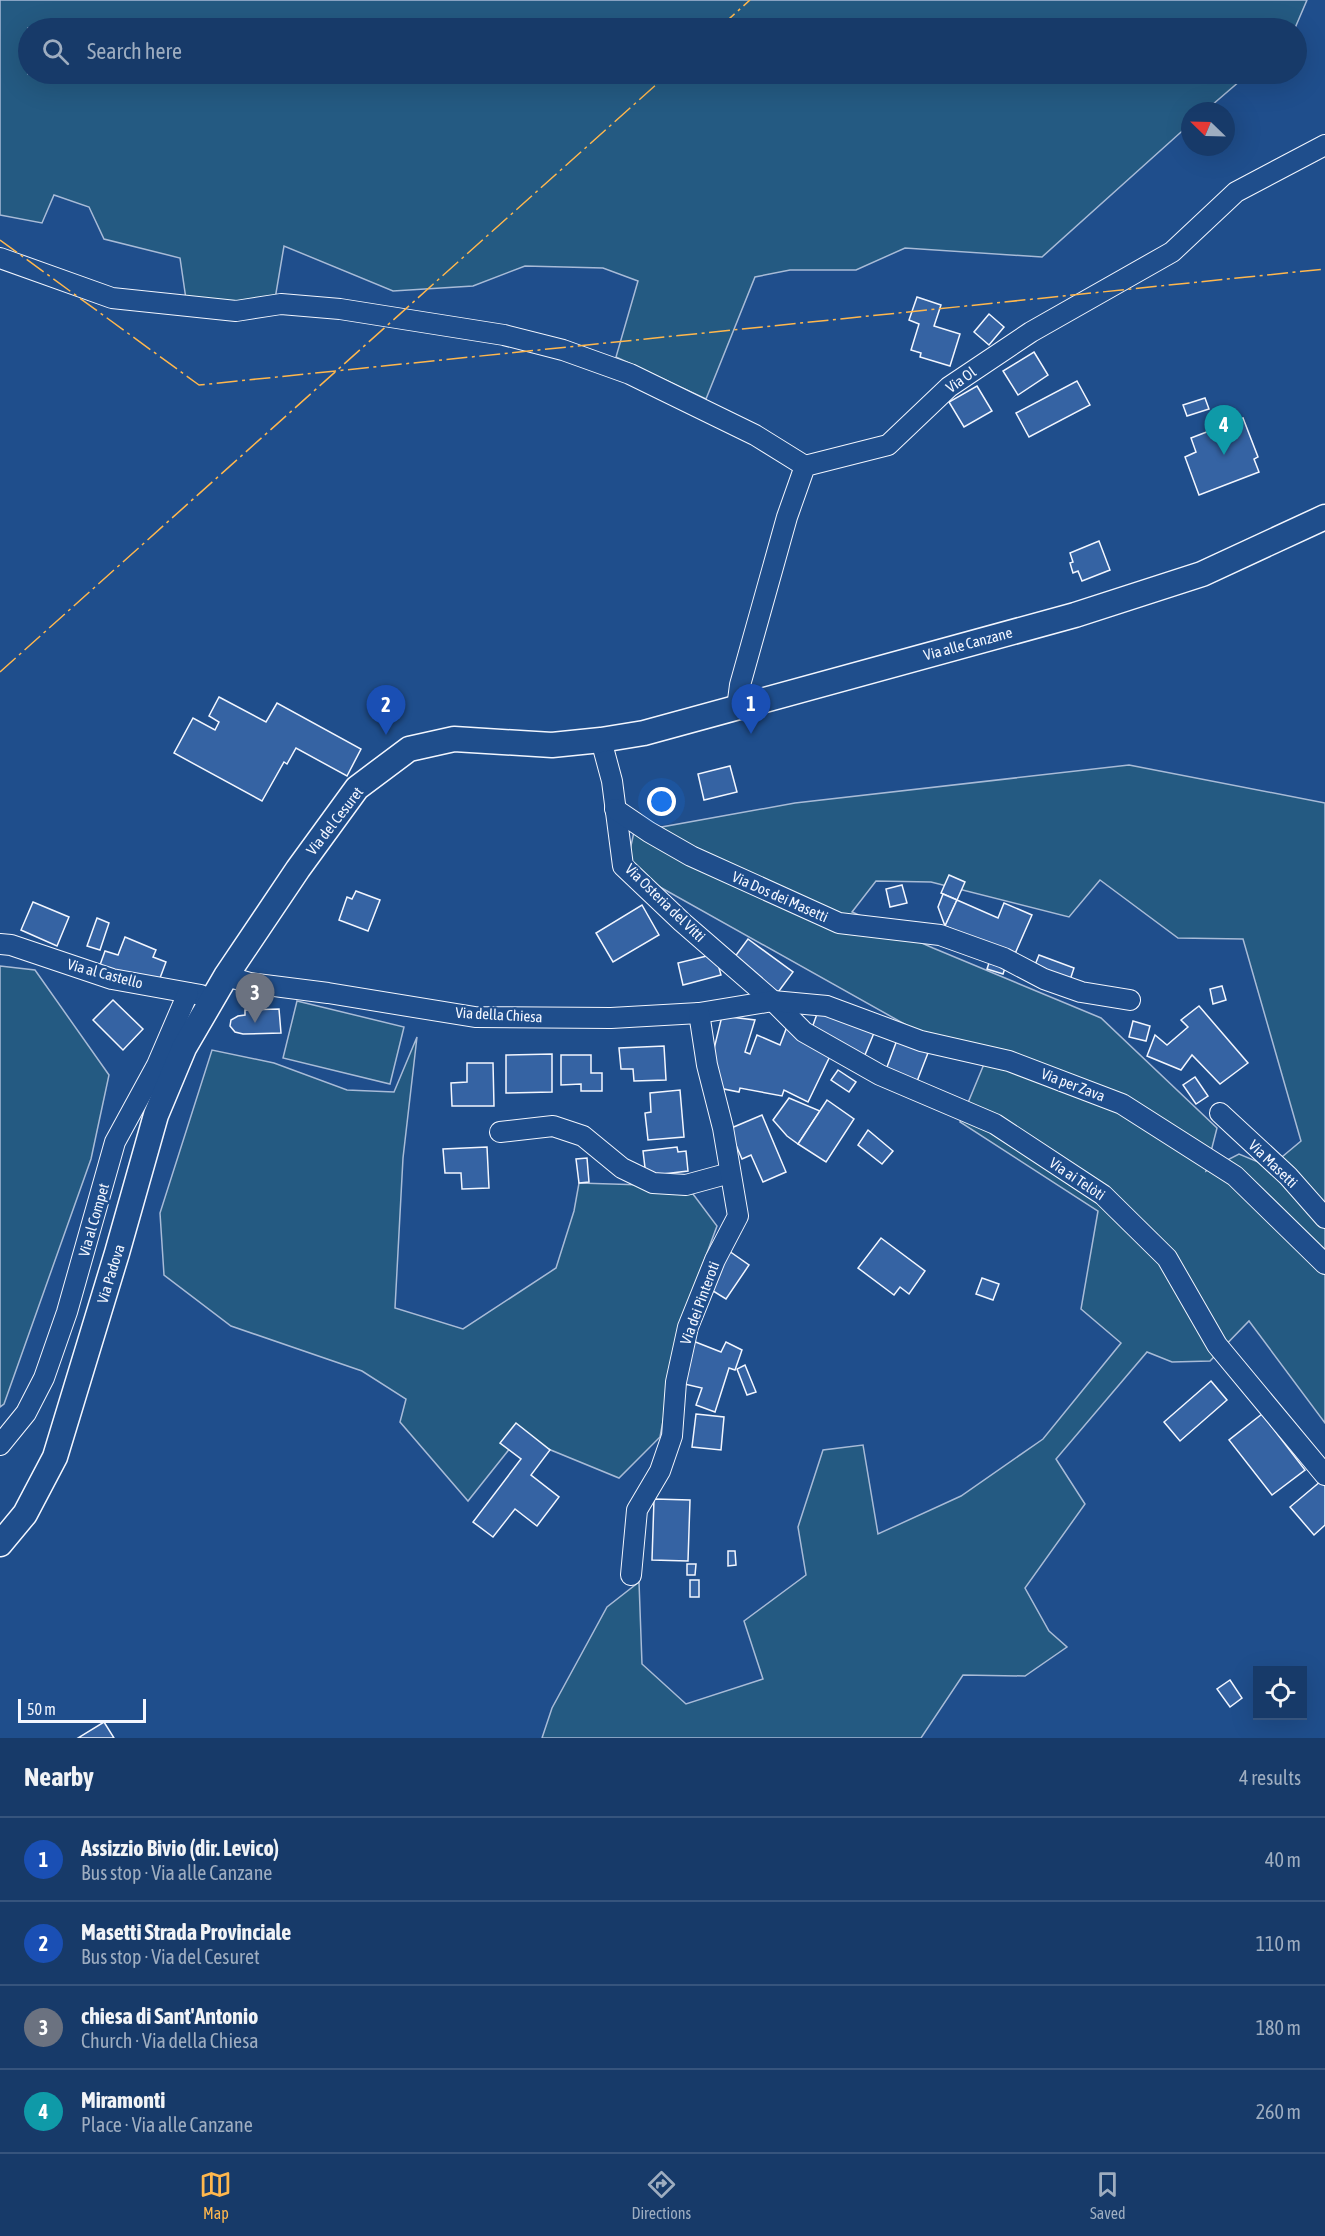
<!DOCTYPE html>
<html lang="en">
<head>
<meta charset="utf-8">
<style>
	body { margin:0; font-family:"Asap Condensed",sans-serif; background:#20416f; color:#f1f3f6 }
	.controls { position:absolute; right:18px; bottom:18px; display:grid; overflow:hidden; border-radius:0px; box-shadow:0 6px 24px #0002 }
	.controls button { width:54px; height:54px; display:grid; place-items:center; padding:0; border:0; border-bottom:2px solid #36547d; background:#173a69; color:#f1f3f6; font:30px sans-serif }
	.compass { position:absolute; left:1181px; top:102px; width:54px; height:54px; border-radius:50%; background:#173a69; box-shadow:0 6px 24px #0002; rotate:293deg }
	.scale { position:absolute; left:18px; bottom:15px; width:128px; box-sizing:border-box; padding-left:6px; border:3px solid #f2f6ff; border-top:0; font-size:16px; line-height:21px; white-space:nowrap; color:#f2f6ff; -webkit-text-stroke:4px #1f4e8c; paint-order:stroke }
	.you { position:absolute; left:662px; top:802px; width:21px; height:21px; margin:-15px; border:4px solid #fff; border-radius:50%; background:#1a73e8; box-shadow:0 0 0 9px #1a73e833 }
	.badge { display:grid; place-items:center; width:39px; height:39px; border-radius:50%; background:#ffb74d; color:#fff; font-size:20px; font-weight:700 }
	.pin { position:absolute; translate:-50% -50px; filter:drop-shadow(0 2px 3px #0008) }
	.pin::after { content:''; position:absolute; top:32px; width:21px; height:18px; background:inherit; clip-path:polygon(0 0,100% 0,50% 100%) }
	.list { margin:0; padding:0; list-style:none }
	h2 { display:flex; justify-content:space-between; align-items:center; height:78px; margin:0; padding:0 24px; font-size:26px }
	h2 small { font-size:20px; font-weight:400; color:#9eadc0 }
	.list li { display:grid; grid-template-columns:39px 1fr auto; gap:18px; align-items:center; box-sizing:border-box; height:84px; padding:0 24px; border-top:2px solid #36547d }
	.list b { display:block; font-size:22px; white-space:nowrap }
	.list p { margin:0; font-size:20px; white-space:nowrap; color:#9eadc0 }
	.list em { font-size:20px; font-style:normal; color:#9eadc0 }
	.icon { flex:none; width:33px; height:33px; fill:none; stroke:currentColor; stroke-width:2; stroke-linecap:round; stroke-linejoin:round }
	.map { position:relative; flex:none; width:1325px; height:1738px; overflow:hidden }
	.search { position:absolute; background:#173a69; box-shadow:0 6px 24px #0002; left:18px; right:18px; top:18px; height:66px; display:flex; align-items:center; gap:15px; box-sizing:border-box; padding:0 21px; border-radius:33px; color:#9eadc0; font-size:22px }
	.sheet { height:414px; background:#173a69 }
	nav { display:flex; justify-content:space-around; align-items:center; box-sizing:border-box; height:84px; border-top:2px solid #36547d; background:#173a69; font-size:16px; color:#9eadc0 }
	nav a { display:grid; justify-items:center; gap:3px }
	nav .on { color:#ffb74d }
	.map>svg:first-child { display:block }
	.green { fill:#245a82; stroke:#a8bbd7; stroke-width:1.5; fill-rule:evenodd }
	.building { fill:#3563a3; stroke:#f2f6ff; stroke-width:1.5 }
	.lines { fill:none; stroke-linecap:round; stroke-linejoin:round }
	.minor-casing { stroke:#f2f6ff; stroke-width:22 }
	.major-casing { stroke:#f2f6ff; stroke-width:27 }
	.minor { stroke:#1f4e8c; stroke-width:20 }
	.major { stroke:#1f4e8c; stroke-width:24 }
	.power { stroke:#ffb74d; stroke-width:1.5; stroke-dasharray:21 4.5 3 4.5; stroke-linecap:butt }
	.labels { text-anchor:middle; stroke-width:4.5; stroke-linejoin:round; paint-order:stroke }
	.street-label { font-size:15px; fill:#f2f6ff; stroke:#1f4e8c }
</style>
</head>
<body>
<div class="map">
<svg width="1325" height="1738" viewBox="0 0 1325 1738">
	<rect width="100%" height="100%" fill="#1f4e8c"/>
	<g class="green">
		<polygon points="0,0 1307,0 1295,28 28,28 28,74 1248,74 1205,111 1190,111 1190,124 1042,257 905,248 856,270 790,270 755,277 706,399 616,357 638,281 603,268 525,266 473,286 393,291 284,246 274,305 186,299 180,258 104,239 89,207 54,195 42,223 0,215"/>
		<path d="M1129 765 1325 803V1423L1249 1321 1210 1361 1172 1362 1147 1352 1056 1459 1085 1504 1025 1588 1049 1631 1067 1647 1025 1676 963 1675 921 1738H542L552 1708 607 1607 639 1582 642 1664 686 1704 763 1679 744 1621 806 1575 798 1527 823 1450 863 1445 878 1534 961 1496 1043 1439 1121 1343 1081 1309 1098 1211 960 1122 989 1052 933 1040 626 868 634 832 795 803ZM1100 880 1178 938 1243 939 1301 1141 1270 1167 1239 1154 1206 1171 1217 1128 1101 1018 933 948 852 912 876 881 931 882 1069 917Z"/>
		<polygon points="0,966 35,970 109,1075 91,1159 4,1404 0,1407"/>
		<polygon points="297,1001 404,1027 390,1084 283,1058"/>
		<polygon points="417,1037 403,1158 395,1308 463,1329 556,1268 574,1211 579,1183 644,1185 693,1194 717,1226 682,1320 660,1437 619,1478 519,1437 468,1501 400,1422 406,1399 362,1371 231,1326 164,1275 160,1213 212,1050 274,1063 347,1090 394,1092"/>
	</g>
	<g class="building">
		<polygon points="917,297 941,305 934,326 960,334 950,366 920,357 921,353 911,350 919,324 909,320"/>
		<polygon points="989,314 1004,327 989,345 974,332"/>
		<polygon points="1034,352 1048,375 1018,395 1003,371"/>
		<polygon points="1077,381 1090,405 1029,437 1016,413"/>
		<polygon points="977,386 992,411 964,427 949,402"/>
		<polygon points="1205,398 1209,409 1187,416 1183,405"/>
		<polygon points="1243,418 1258,457 1254,459 1259,472 1199,495 1185,457 1196,452 1191,438"/>
		<polygon points="1099,541 1110,570 1082,581 1078,571 1073,573 1070,563 1073,562 1070,553"/>
		<polygon points="219,697 266,722 277,703 361,749 347,776 296,748 287,764 284,762 262,801 174,753 193,718 215,730 219,722 209,716"/>
		<polygon points="730,766 737,792 704,800 698,774"/>
		<polygon points="949,875 965,882 957,900 941,893"/>
		<polygon points="902,885 907,903 890,907 886,889"/>
		<polygon points="356,891 380,900 368,931 339,920 347,897 352,899"/>
		<polygon points="943,894 957,900 945,926 938,907"/>
		<polygon points="957,900 998,918 1004,903 1032,915 1014,956 945,926"/>
		<polygon points="33,902 69,917 57,946 21,930"/>
		<polygon points="642,905 659,935 613,962 596,933"/>
		<polygon points="97,918 109,923 100,950 87,946"/>
		<polygon points="125,937 156,950 153,957 166,962 160,978 132,977 100,965 105,951 118,955"/>
		<polygon points="748,939 793,972 776,995 731,962"/>
		<polygon points="715,954 721,975 683,985 678,963"/>
		<polygon points="1039,955 1074,968 1069,983 1033,970"/>
		<polygon points="989,963 1005,968 1003,974 987,969"/>
		<polygon points="1222,986 1226,1000 1213,1004 1210,989"/>
		<polygon points="113,1000 143,1029 123,1050 93,1020"/>
		<polygon points="1199,1006 1248,1063 1220,1084 1192,1055 1181,1070 1147,1056 1155,1035 1167,1045 1188,1027 1181,1020"/>
		<polygon points="279,1009 281,1033 243,1034 235,1032 230,1026 231,1020 238,1016 245,1015 245,1010"/>
		<polygon points="817,1014 833,1017 874,1033 862,1062 812,1028"/>
		<polygon points="722,1016 755,1020 745,1052 750,1054 757,1035 780,1045 788,1024 832,1052 808,1102 784,1090 782,1096 740,1088 739,1092 719,1088 713,1053"/>
		<polygon points="1133,1021 1150,1026 1146,1041 1129,1037"/>
		<polygon points="897,1040 928,1053 914,1089 884,1075"/>
		<polygon points="664,1046 666,1080 634,1081 633,1069 621,1069 619,1048"/>
		<polygon points="552,1054 552,1092 506,1093 506,1055"/>
		<polygon points="561,1055 591,1055 591,1073 602,1073 602,1091 581,1091 581,1084 561,1085"/>
		<polygon points="467,1063 493,1063 494,1106 452,1106 451,1083 467,1082"/>
		<polygon points="838,1070 856,1082 849,1092 831,1080"/>
		<polygon points="1195,1077 1208,1096 1196,1104 1183,1085"/>
		<polygon points="680,1090 684,1137 648,1140 645,1113 651,1112 650,1093"/>
		<polygon points="789,1098 820,1111 798,1144 787,1136 773,1120"/>
		<polygon points="827,1100 854,1119 826,1162 798,1144"/>
		<polygon points="762,1115 786,1172 763,1182 751,1155 742,1159 729,1129"/>
		<polygon points="868,1130 893,1151 882,1164 858,1145"/>
		<polygon points="487,1147 489,1188 462,1189 461,1173 445,1173 443,1149"/>
		<polygon points="677,1147 678,1152 686,1151 688,1171 646,1176 643,1151"/>
		<polygon points="587,1158 589,1182 579,1183 576,1159"/>
		<polygon points="881,1238 925,1271 909,1294 900,1287 894,1295 858,1268"/>
		<polygon points="729,1251 749,1265 726,1299 705,1286"/>
		<polygon points="982,1278 999,1284 993,1300 976,1294"/>
		<polygon points="693,1341 721,1352 726,1342 742,1350 735,1370 729,1368 715,1412 696,1405 702,1388 680,1383"/>
		<polygon points="745,1365 756,1392 747,1395 737,1369"/>
		<polygon points="1211,1381 1227,1400 1180,1441 1164,1422"/>
		<polygon points="696,1414 724,1417 721,1450 692,1447"/>
		<polygon points="1262,1414 1305,1470 1272,1495 1229,1440"/>
		<polygon points="516,1423 550,1450 531,1475 559,1497 537,1526 515,1509 493,1537 473,1522 521,1459 500,1443"/>
		<polygon points="1321,1481 1325,1486 1325,1525 1314,1535 1290,1507"/>
		<polygon points="654,1499 690,1500 688,1561 652,1560"/>
		<polygon points="728,1551 735,1551 736,1565 728,1566"/>
		<polygon points="687,1564 696,1564 695,1575 687,1575"/>
		<rect x="690" y="1580" width="9" height="17"/>
		<polygon points="1230,1680 1242,1698 1230,1707 1217,1689"/>
		<polygon points="104,1722 114,1738 78,1738"/>
	</g>
	<g class="lines">
		<g class="minor-casing">
			<g id="minor">
				<polyline points="0,258 112,298 236,311 281,304 340,309 504,335 563,350 630,374 755,435 805,466"/>
				<polyline points="737,708 740,685 787,517 805,466 888,445 949,387 1031,332 1172,252 1236,192 1325,145"/>
				<polyline points="601,740 612,781 623,866 682,922 773,1001 804,1032 880,1075 995,1124 1103,1195 1167,1258 1217,1345 1325,1475"/>
				<polyline points="615,809 649,832 691,856 839,923 940,935 1004,958 1044,979 1081,992 1130,1000"/>
				<polyline points="0,944 11,945 112,979 201,995"/>
				<polyline points="226,976 250,983 328,993 475,1017 611,1018 699,1013 773,1001 827,1006 921,1041 1009,1061 1122,1104 1235,1176 1325,1264"/>
				<polyline points="1220,1113 1288,1176 1325,1218"/>
				<polyline points="500,1132 553,1126 583,1136 622,1168 653,1183 686,1185 730,1173"/>
				<polyline points="0,1445 26,1413 44,1378 67,1312 115,1142 157,1065 188,993"/>
				<polyline points="631,1575 637,1510 660,1471 672,1436 676,1382 688,1327 715,1260 738,1216 723,1128 707,1065 699,1013"/>
			</g>
		</g>
		<g class="major-casing">
			<polyline id="major" points="0,1544 25,1514 55,1457 117,1253 156,1115 184,1048 226,976 298,869 357,788 409,749 454,739 552,745 601,740 644,733 1075,615 1202,574 1325,517"/>
		</g>
		<use href="#minor" class="minor"/>
		<use href="#major" class="major"/>
		<g class="power">
			<polyline points="719,28 750,0"/>
			<polyline points="0,240 199,385 1325,269"/>
			<polyline points="0,672 668,74"/>
		</g>
	</g>
	<g class="labels">
		<g class="street-label">
			<text transform="translate(961 380) rotate(-36)" y="5">Via Ol</text>
			<text transform="translate(968 644) rotate(-15)" y="5">Via alle Canzane</text>
			<text transform="translate(335 821) rotate(-52)" y="5">Via del Cesuret</text>
			<text transform="translate(780 897) rotate(24)" y="5">Via Dos dei Masetti</text>
			<text transform="translate(665 903) rotate(44)" y="5">Via Osteria del Vitti</text>
			<text transform="translate(105 974) rotate(15)" y="5">Via al Castello</text>
			<text transform="translate(499 1015) rotate(3)" y="5">Via della Chiesa</text>
			<text transform="translate(1073 1085) rotate(21)" y="5">Via per Zava</text>
			<text transform="translate(1273 1164) rotate(44)" y="5">Via Masetti</text>
			<text transform="translate(1077 1179) rotate(34)" y="5">Via ai Telòti</text>
			<text transform="translate(94 1220) rotate(-74)" y="5">Via al Compet</text>
			<text transform="translate(111 1274) rotate(-73)" y="5">Via Padova</text>
			<text transform="translate(700 1303) rotate(-70)" y="5">Via dei Pinteroti</text>
		</g>
	</g>
</svg>
<div class="controls">
<button><svg class="icon" aria-label="locate" viewBox="0 0 24 24"><circle cx="12" cy="12" r="6"/><path d="M12 2v4M12 18v4M2 12h4M18 12h4"/></svg></button>
</div>
<svg class="compass" viewBox="-18 -18 36 36"><path d="M0-13l5 13h-10z" fill="#e53935"/><path d="M0 13l5-13h-10z" fill="#9eadc0"/></svg>
<div class="scale">50 m</div>
<div class="you"></div>
<div class="pin badge" style="left:751px;top:734px;background:#1a4fb4">1</div>
<div class="pin badge" style="left:386px;top:735px;background:#1a4fb4">2</div>
<div class="pin badge" style="left:255px;top:1023px;background:#6b7280">3</div>
<div class="pin badge" style="left:1224px;top:455px;background:#0f9aa8">4</div>
<div class="search"><svg class="icon" aria-label="search" viewBox="0 0 24 24"><circle cx="10" cy="10" r="6"/><path d="M15 15l6 6"/></svg>Search here</div>
</div>
<section class="sheet">
<h2>Nearby<small>4 results</small></h2>
<ul class="list">
<li><span class="badge" style="background:#1a4fb4">1</span><div><b>Assizzio Bivio (dir. Levico)</b><p>Bus stop · Via alle Canzane</p></div><em>40 m</em></li>
<li><span class="badge" style="background:#1a4fb4">2</span><div><b>Masetti Strada Provinciale</b><p>Bus stop · Via del Cesuret</p></div><em>110 m</em></li>
<li><span class="badge" style="background:#6b7280">3</span><div><b>chiesa di Sant'Antonio</b><p>Church · Via della Chiesa</p></div><em>180 m</em></li>
<li><span class="badge" style="background:#0f9aa8">4</span><div><b>Miramonti</b><p>Place · Via alle Canzane</p></div><em>260 m</em></li>
</ul>
</section>
<nav>
<a class="on"><svg class="icon" aria-label="map" viewBox="0 0 24 24"><path d="M3 6l6-2 6 2 6-2v14l-6 2-6-2-6 2zM9 4v14M15 6v14"/></svg>Map</a>
<a><svg class="icon" aria-label="directions" viewBox="0 0 24 24"><path d="M12 3l9 9-9 9-9-9zM9 14v-3h6M13 9l2 2-2 2"/></svg>Directions</a>
<a><svg class="icon" aria-label="saved" viewBox="0 0 24 24"><path d="M7 4h10v16l-5-4-5 4z"/></svg>Saved</a>
</nav>
</body>
</html>
